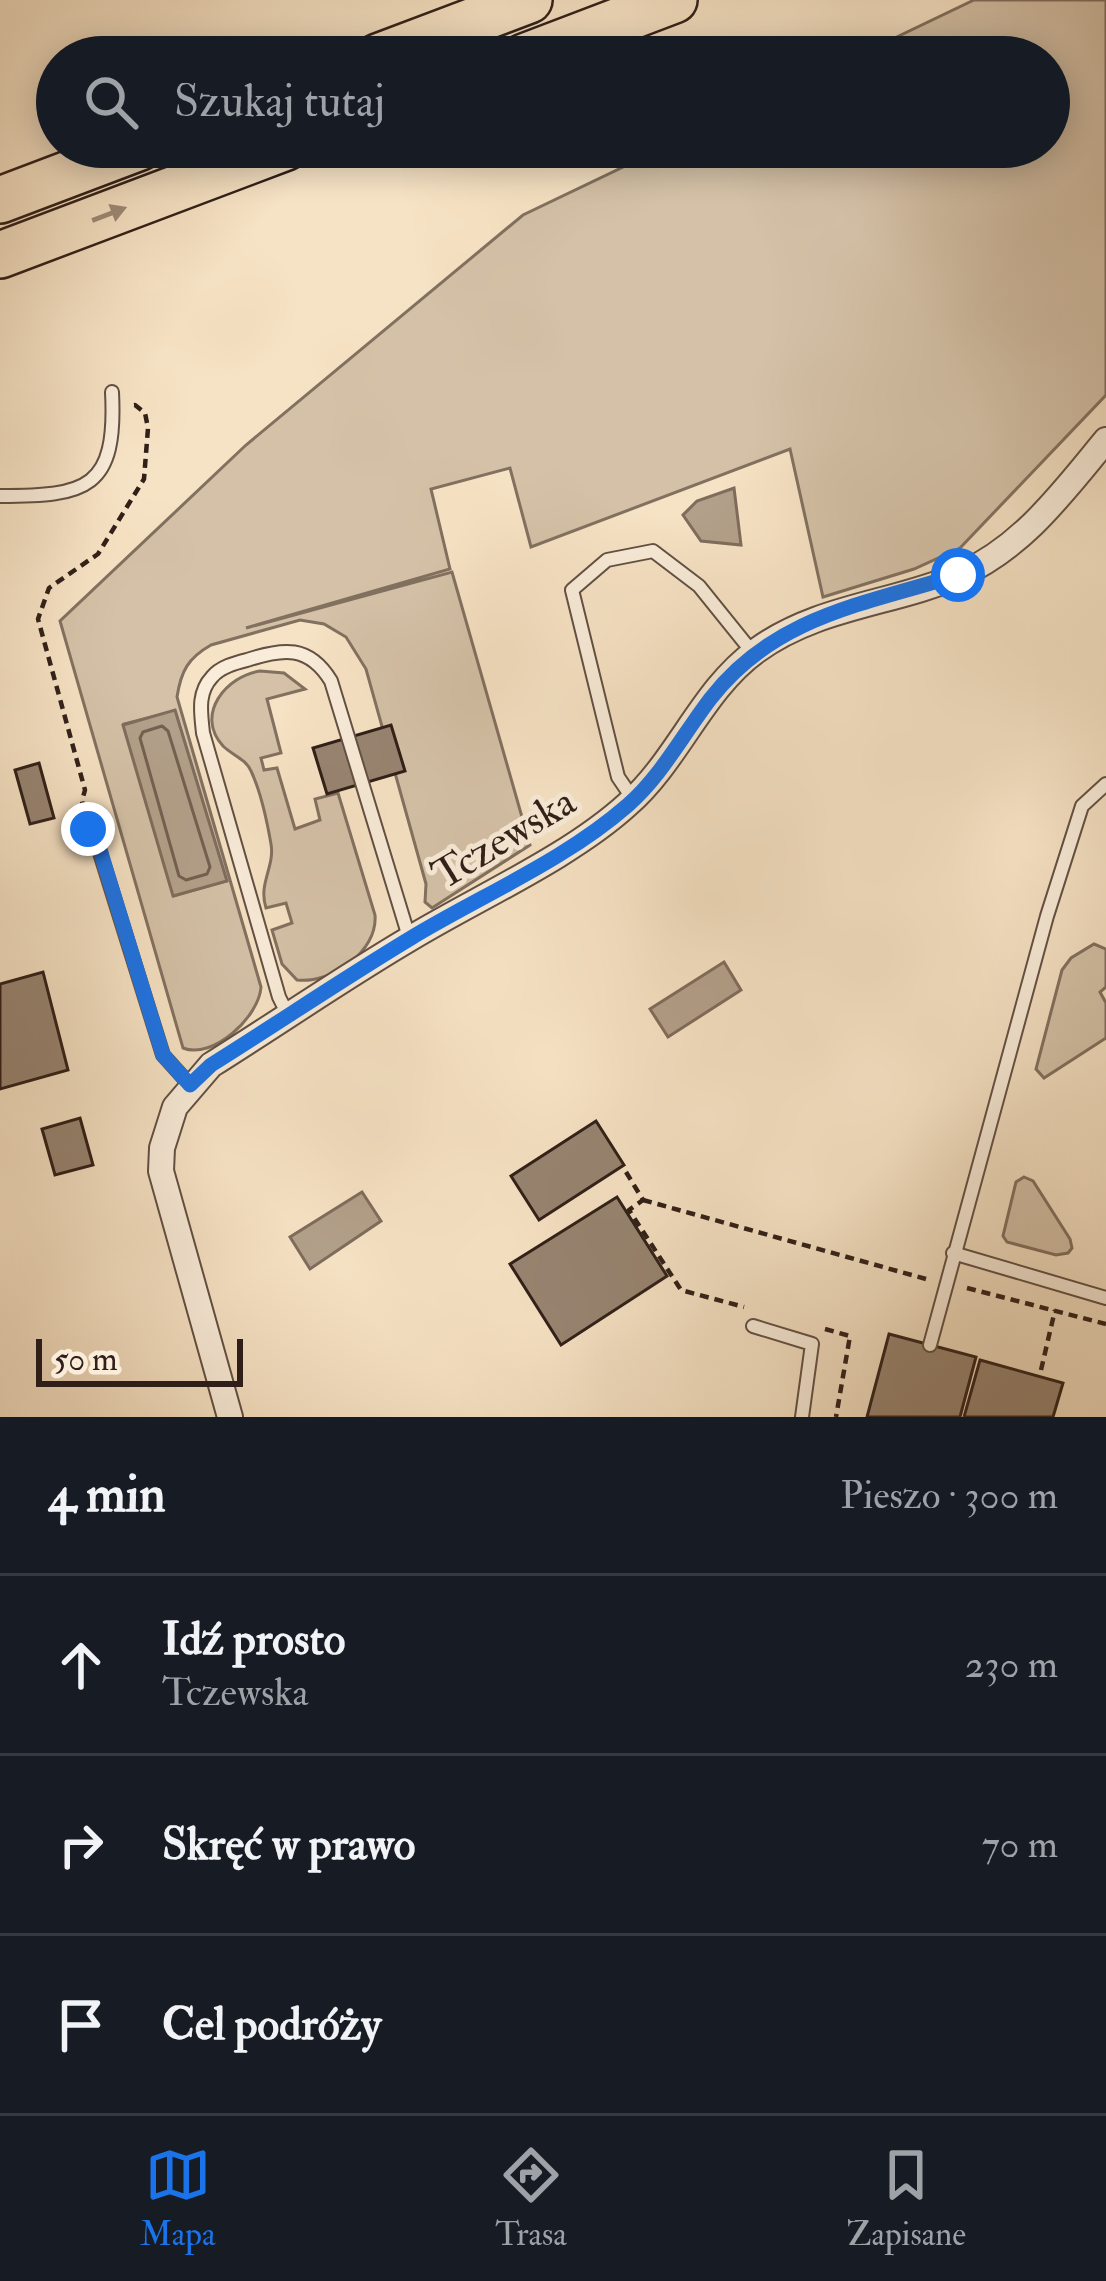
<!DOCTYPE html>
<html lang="pl">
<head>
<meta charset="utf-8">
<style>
	body { margin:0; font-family:"IM FELL Double Pica",serif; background:#20242c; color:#f1f3f6 }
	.scale { position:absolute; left:36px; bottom:30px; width:207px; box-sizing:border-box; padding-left:12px; border:6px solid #301f18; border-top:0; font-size:33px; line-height:42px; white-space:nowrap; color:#301f18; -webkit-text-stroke:9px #f9ecd9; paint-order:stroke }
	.stop { position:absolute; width:36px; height:36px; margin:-27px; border:9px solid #1a73e8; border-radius:50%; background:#fff }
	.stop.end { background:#1a73e8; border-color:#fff; box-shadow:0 3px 12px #0008 }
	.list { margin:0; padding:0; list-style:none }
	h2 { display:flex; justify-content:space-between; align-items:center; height:156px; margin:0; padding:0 48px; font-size:51px }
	h2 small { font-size:39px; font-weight:400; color:#9ea1a6 }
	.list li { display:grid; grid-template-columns:78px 1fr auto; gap:36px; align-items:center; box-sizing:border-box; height:180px; padding:0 48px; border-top:3px solid #363941 }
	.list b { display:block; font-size:45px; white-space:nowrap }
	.list p { margin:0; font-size:39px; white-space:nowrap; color:#9ea1a6 }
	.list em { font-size:39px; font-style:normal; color:#9ea1a6 }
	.icon { flex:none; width:66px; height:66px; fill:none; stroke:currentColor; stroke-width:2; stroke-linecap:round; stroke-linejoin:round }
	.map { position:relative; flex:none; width:1106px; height:1417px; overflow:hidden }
	.search { position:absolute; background:#171b24; box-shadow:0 6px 30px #0003; left:36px; right:36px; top:36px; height:132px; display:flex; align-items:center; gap:30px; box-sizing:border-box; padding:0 42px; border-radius:66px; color:#9ea1a6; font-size:45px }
	.sheet { height:696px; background:#171b24 }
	nav { display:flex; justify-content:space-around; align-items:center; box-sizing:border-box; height:168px; border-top:3px solid #363941; background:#171b24; font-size:33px; color:#9ea1a6 }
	nav a { display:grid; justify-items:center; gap:6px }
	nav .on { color:#1a73e8 }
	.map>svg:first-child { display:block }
	.green { fill:#d4c1a7; stroke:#827060; stroke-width:3; fill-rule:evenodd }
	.water { fill:#b3a08a; stroke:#7f6c5c; stroke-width:3 }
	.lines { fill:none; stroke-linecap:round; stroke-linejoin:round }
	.shore { stroke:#726051; stroke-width:3 }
	.building { fill:#978471; stroke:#301f18; stroke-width:3 }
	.service-casing { stroke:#625043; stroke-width:16 }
	.minor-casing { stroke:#625043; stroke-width:28 }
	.motorway-casing { stroke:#301f18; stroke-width:50 }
	.path { stroke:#301f18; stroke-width:4.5; stroke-dasharray:9 6; stroke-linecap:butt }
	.service { stroke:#f9ecd9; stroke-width:12 }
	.minor { stroke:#f9ecd9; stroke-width:24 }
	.motorway { stroke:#f6e2c4; stroke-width:45 }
	.oneway { fill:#9d8a77 }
	.route { stroke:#1a73e8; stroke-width:15 }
	.labels { text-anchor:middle; stroke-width:10; stroke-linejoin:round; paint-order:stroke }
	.street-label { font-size:42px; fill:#301f18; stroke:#f9ecd9 }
</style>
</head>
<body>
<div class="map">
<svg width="1106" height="1417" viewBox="0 0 1106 1417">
	<rect width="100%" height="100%" fill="#f6e2c4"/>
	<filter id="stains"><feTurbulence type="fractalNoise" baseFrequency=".00167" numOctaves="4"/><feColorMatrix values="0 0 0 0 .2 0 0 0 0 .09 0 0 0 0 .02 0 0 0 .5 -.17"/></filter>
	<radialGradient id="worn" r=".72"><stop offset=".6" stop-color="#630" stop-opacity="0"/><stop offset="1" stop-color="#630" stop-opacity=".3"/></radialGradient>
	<g class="green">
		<path d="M974 0H1106V395L960 548 914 569 823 597 790 449 531 547 510 468 431 489 450 569 246 628 452 572 530 845 432 908 425 902 426 884 366 669 346 637 324 624 300 620 211 645C188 658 181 671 177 697L261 987C259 1017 213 1060 183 1048L60 621 246 445 523 215 665 147H1049V57H855ZM175 711 226 881 174 896 124 724Z"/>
		<path d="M260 671 284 673 305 689 267 699 281 753 261 758 264 770 277 768 295 829 320 820 315 799 338 793 375 915C378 952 331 984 297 980L282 964 272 930 292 923 286 903 266 908C258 883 275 867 271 844 267 821 261 792 251 771 246 759 232 755 223 746 194 714 227 676 260 671Z"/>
		<polygon points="1094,944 1106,949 1106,987 1100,992 1106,1003 1106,1038 1044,1078 1036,1069 1062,970 1071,958"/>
		<polygon points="1024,1177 1033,1181 1070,1239 1072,1248 1068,1253 1056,1255 1007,1242 1003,1236 1016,1182"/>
	</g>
	<g class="water">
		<polygon points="734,488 741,545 701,541 683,515 697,501"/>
		<polygon points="175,710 227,881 173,896 123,725"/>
		<polygon points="724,962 741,990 668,1037 650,1009"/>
		<polygon points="362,1192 381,1221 310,1269 290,1237"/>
	</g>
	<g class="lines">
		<polygon class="shore" points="162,726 168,731 210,867 207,874 186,880 179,876 140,738 143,732"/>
	</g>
	<g class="building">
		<polygon points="391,725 405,771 327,794 313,748"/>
		<polygon points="39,763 54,818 30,824 15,770"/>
		<polygon points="43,972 68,1070 0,1089 0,984"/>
		<polygon points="80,1118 93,1165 55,1175 42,1129"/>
		<polygon points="596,1121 624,1165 539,1220 511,1176"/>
		<polygon points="617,1197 667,1276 561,1345 510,1264"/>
		<polygon points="889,1334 976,1357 960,1417 867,1417"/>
		<polygon points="980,1360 1063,1383 1053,1417 964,1417"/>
	</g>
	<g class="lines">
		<g class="service-casing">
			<g id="service">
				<path d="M0 496C87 496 117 489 112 392"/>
				<polyline points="633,799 618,777 572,590 607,560 653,551 699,586 753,653"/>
				<polyline points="96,840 163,1055 190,1085"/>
				<path d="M289 1017 279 997 203 733C201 713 197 693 212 677 220 667 235 663 247 660 283 648 309 645 331 681L409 937"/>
				<polyline points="953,1253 1106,1298"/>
				<polyline points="753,1326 812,1344 802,1417"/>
				<polyline points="930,1345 1047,916 1082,806 1106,784"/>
			</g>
		</g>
		<g class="minor-casing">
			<path id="minor" d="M230 1417 161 1171 162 1148 175 1107 211 1065C278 1023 343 978 411 938 479 897 570 857 628 804 678 760 702 690 756 651 817 606 893 604 960 575 1023 547 1063 492 1106 440"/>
		</g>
		<g class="motorway-casing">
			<g id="motorway">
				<polyline points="378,57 529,0"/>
				<polyline points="524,57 674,0"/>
				<polyline points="0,200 140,147"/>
				<polyline points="0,255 286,147"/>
			</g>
		</g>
		<g class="path">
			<polyline points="87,825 82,801 85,790 38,619 49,588 98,554 144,479 148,428 145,413 135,405 129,406"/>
			<polyline points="626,1172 643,1200 629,1210 681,1290 744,1307"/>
			<polyline points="643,1200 926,1279"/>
			<polyline points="967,1288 1106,1324"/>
			<polyline points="825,1329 850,1336 836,1417"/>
			<polyline points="1041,1370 1055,1310"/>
		</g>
		<use href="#service" class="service"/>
		<use href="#minor" class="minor"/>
		<use href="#motorway" class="motorway"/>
	</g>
	<defs><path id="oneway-solid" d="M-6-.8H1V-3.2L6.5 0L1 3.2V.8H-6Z" transform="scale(3)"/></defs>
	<use class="oneway" href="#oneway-solid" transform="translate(109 214) rotate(-21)"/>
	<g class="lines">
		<path class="route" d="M88 829 97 840 163 1055 190 1085 211 1065C278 1023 343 979 411 938 482 895 564 861 628 805 662 775 684 733 711 698 775 616 865 604 958 575"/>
	</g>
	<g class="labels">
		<g class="street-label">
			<text transform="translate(503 837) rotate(-31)" y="15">Tczewska</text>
		</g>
	</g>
	<rect width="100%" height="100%" filter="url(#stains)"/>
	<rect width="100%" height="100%" fill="url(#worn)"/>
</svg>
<div class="scale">50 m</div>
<div class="stop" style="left:958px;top:575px"></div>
<div class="stop end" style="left:88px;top:829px"></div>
<div class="search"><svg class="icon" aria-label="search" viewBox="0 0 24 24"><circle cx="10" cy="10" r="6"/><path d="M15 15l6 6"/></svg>Szukaj tutaj</div>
</div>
<section class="sheet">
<h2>4 min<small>Pieszo · 300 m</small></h2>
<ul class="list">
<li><svg class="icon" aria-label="ahead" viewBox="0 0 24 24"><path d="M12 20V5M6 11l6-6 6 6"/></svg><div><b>Idź prosto</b><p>Tczewska</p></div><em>230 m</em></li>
<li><svg class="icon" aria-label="right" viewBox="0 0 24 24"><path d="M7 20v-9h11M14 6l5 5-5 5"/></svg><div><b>Skręć w prawo</b></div><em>70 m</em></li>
<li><svg class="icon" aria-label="arrive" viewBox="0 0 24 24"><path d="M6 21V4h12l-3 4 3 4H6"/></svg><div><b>Cel podróży</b></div></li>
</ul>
</section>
<nav>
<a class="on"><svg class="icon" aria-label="map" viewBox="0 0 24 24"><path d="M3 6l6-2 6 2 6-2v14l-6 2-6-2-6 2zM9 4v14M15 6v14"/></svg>Mapa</a>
<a><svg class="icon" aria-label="directions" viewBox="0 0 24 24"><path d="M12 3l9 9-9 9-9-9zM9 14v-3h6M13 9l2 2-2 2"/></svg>Trasa</a>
<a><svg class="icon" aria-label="saved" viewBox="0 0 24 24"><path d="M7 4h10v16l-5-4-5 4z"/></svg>Zapisane</a>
</nav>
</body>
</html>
